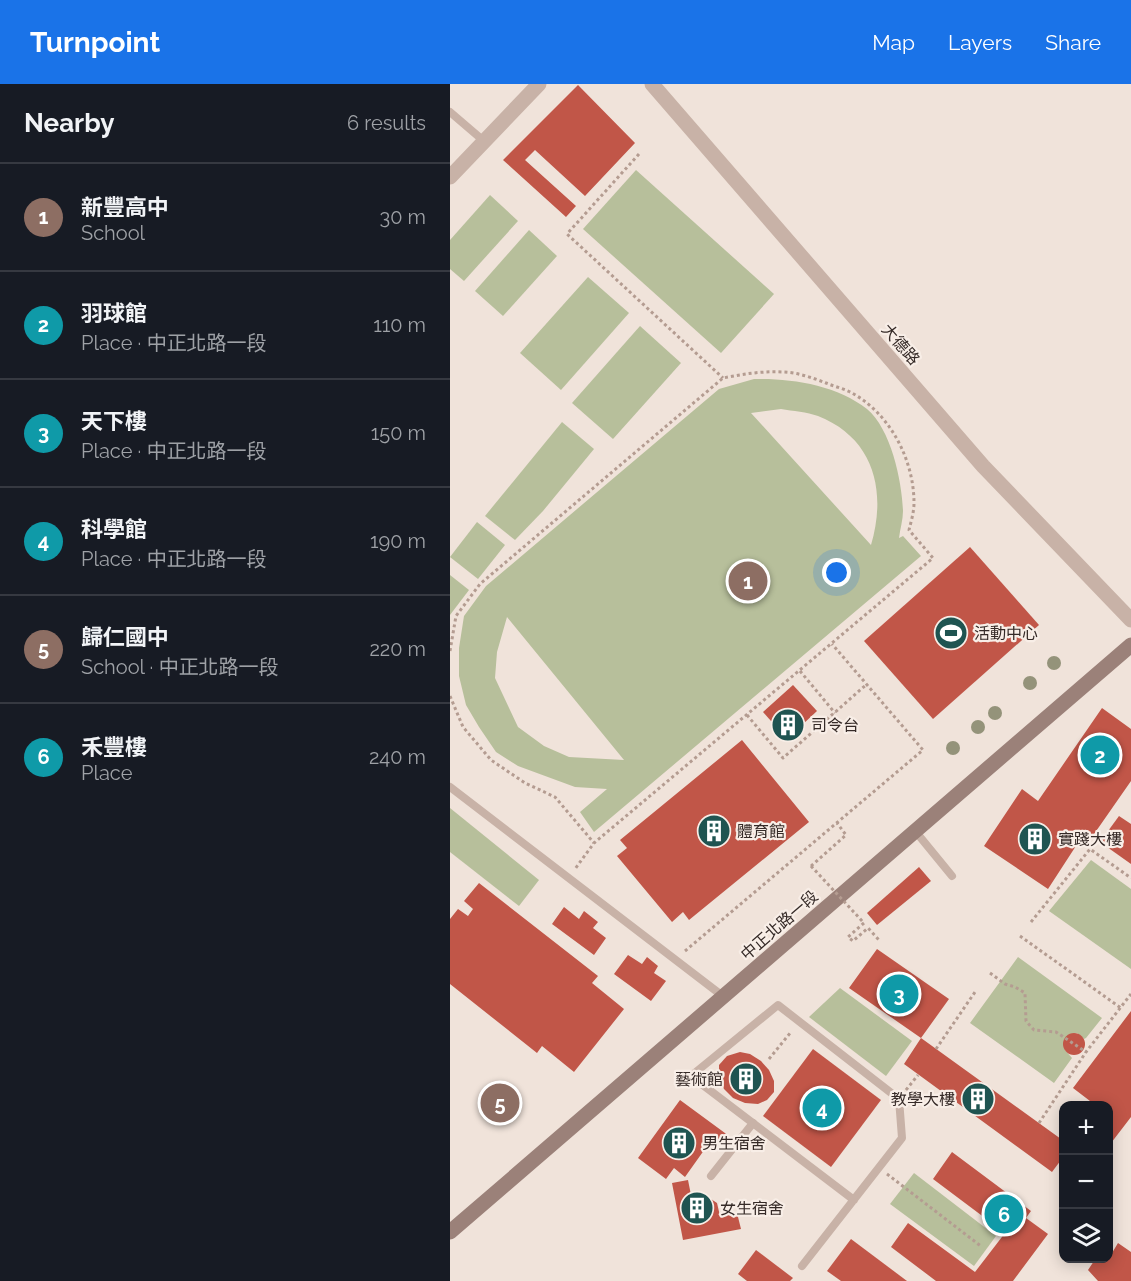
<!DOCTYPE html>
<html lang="en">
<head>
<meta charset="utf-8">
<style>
	body { margin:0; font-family:Raleway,"Noto Sans TC",sans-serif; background:#242831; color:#f1f3f6 }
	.controls { position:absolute; right:18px; bottom:18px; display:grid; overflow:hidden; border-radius:12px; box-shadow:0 3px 15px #0003 }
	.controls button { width:54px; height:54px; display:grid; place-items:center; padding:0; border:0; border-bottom:2px solid #363941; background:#171b24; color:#f1f3f6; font:30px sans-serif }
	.you { position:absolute; left:387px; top:489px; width:21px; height:21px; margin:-15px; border:4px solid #fff; border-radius:50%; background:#1a73e8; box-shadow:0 0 0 9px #1a73e833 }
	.badge { display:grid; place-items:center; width:39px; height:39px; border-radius:50%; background:#1a73e8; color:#fff; font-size:20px; font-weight:700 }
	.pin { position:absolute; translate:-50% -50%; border:3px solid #fff; box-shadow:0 2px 6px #0006 }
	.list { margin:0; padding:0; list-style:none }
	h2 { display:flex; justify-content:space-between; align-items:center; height:78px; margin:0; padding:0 24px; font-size:26px }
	h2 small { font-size:20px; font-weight:400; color:#9ea1a6 }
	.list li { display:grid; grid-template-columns:39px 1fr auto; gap:18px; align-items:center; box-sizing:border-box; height:108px; padding:0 24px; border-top:2px solid #363941 }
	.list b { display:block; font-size:22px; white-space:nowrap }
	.list p { margin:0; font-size:20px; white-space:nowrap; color:#9ea1a6 }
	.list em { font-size:20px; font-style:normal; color:#9ea1a6 }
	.icon { flex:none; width:33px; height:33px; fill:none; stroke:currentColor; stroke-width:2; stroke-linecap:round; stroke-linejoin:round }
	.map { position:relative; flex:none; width:681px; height:1197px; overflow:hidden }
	header { display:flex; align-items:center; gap:36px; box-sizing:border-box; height:84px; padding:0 30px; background:#1a73e8; color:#fff }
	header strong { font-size:28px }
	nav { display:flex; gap:33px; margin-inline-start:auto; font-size:21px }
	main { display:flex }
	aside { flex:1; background:#171b24 }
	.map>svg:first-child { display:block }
	.green { fill:#b7bf9b; fill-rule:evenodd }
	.building { fill:#c15648 }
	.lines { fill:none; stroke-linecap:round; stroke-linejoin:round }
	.path { stroke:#b49c91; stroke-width:3; stroke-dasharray:3 3; stroke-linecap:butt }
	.lane { stroke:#c8b2a7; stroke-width:8 }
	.street { stroke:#c8b2a7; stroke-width:15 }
	.secondary { stroke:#9b8179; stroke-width:15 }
	.path-bridge { stroke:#b49c91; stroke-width:3; stroke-dasharray:3 3; stroke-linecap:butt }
	.tree { fill:#94937a }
	.labels { text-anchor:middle; stroke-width:4.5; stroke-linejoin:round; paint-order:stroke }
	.street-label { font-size:16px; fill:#352a27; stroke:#f8eee7 }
	.poi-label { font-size:16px; fill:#352a27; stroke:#f8eee7; text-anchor:start }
</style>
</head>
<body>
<header>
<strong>Turnpoint</strong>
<nav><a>Map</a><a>Layers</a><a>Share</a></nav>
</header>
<main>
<aside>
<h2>Nearby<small>6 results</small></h2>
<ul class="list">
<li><span class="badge" style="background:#8d6e63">1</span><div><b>新豐高中</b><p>School</p></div><em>30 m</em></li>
<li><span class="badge" style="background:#0f9aa8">2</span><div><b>羽球館</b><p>Place · 中正北路一段</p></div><em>110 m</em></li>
<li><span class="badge" style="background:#0f9aa8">3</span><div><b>天下樓</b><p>Place · 中正北路一段</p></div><em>150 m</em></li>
<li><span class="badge" style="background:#0f9aa8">4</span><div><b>科學館</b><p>Place · 中正北路一段</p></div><em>190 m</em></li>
<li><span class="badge" style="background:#8d6e63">5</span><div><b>歸仁國中</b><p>School · 中正北路一段</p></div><em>220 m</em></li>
<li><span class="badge" style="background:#0f9aa8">6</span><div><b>禾豐樓</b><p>Place</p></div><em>240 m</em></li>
</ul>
</aside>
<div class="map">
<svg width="681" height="1197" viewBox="0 0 681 1197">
	<rect width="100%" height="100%" fill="#f0e3da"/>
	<g class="green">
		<polygon points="186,86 324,210 271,269 133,145"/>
		<polygon points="40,111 68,137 14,197 0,185 0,156"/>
		<polygon points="79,146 107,172 53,232 25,207"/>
		<polygon points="138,193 179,229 111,306 70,269"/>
		<polygon points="190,242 231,279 163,355 122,319"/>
		<path d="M304 295C341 294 387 301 417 325 441 345 452 397 453 427 453 436 450 445 449 454L453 452 471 472 144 748 130 728 157 705 125 703 68 682 46 668 29 643 16 621 9 592V564L14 532 36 502 269 305ZM331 325C343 327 357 328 368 332 424 354 437 407 421 461L301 329ZM57 533 174 676 119 673 94 662 68 643 45 594 47 568Z"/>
		<polygon points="112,338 144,365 93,427 65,456 35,432"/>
		<polygon points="27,438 55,461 28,495 0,473"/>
		<polygon points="0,491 19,506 0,531"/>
		<polygon points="0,724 89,796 69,822 0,768"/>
		<polygon points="641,776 681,805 681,885 599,827"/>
		<polygon points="568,873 652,934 636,954 634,955 627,949 619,951 614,957 615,966 622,974 604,999 520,939"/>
		<polygon points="390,904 462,957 436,992 359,933"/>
		<polygon points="464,1089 546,1152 524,1182 440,1120"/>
	</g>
	<g class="building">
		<polygon points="128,1 185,59 135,112 85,66 75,76 126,122 116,133 53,76"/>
		<polygon points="520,463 589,541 483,635 414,557"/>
		<polygon points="343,601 367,627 337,655 313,628"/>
		<polygon points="652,624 681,645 681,697 642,753 635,748 598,805 534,762 572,705 588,717"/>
		<polygon points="292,656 359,738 239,836 233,828 222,838 167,772 177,764 170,756"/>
		<polygon points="669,732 681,740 681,780 650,758"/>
		<polygon points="469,783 481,797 427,841 417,829"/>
		<polygon points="29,799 148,892 142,899 174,925 124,988 92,962 87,969 0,900 0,835 8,825 18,832 23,825 14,817"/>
		<polygon points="114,823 129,835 134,827 148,838 143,844 156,854 144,871 102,840"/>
		<polygon points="427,865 499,915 471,954 611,1055 614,1052 614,1072 602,1088 454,980 471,954 399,904"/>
		<polygon points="178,871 192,880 197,873 208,882 204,889 216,897 201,917 164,890"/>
		<polygon points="681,927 681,1033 658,1063 658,1022 637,1022 640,1017 623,1004"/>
		<circle cx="624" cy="960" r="11"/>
		<polygon points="363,965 431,1016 381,1083 313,1032"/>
		<polygon points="290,968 300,970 311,977 319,986 324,997 324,1008 317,1016 308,1020 295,1019 283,1014 274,1005 269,993 269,981 277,972"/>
		<polygon points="230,1016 279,1052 272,1062 262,1055 235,1093 224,1084 216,1095 188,1074"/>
		<polygon points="502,1068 581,1127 576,1134 598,1150 563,1197 486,1197 441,1163 458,1139 525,1188 555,1149 483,1095"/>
		<polygon points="238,1096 242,1116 258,1113 267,1119 270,1132 287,1129 291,1145 233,1156 222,1099"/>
		<polygon points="401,1155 457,1197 391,1197 377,1187"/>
		<polygon points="668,1159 681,1168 681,1197 648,1197 638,1186 646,1174 658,1174 658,1167 662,1169"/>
		<polygon points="306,1166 343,1194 340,1197 297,1197 288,1190"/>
	</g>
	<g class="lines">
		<g class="path">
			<polyline points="189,70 117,150 273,294"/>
			<path d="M0 567 6 532 30 500 273 294C293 290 312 287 332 288 347 288 363 294 376 299 383 302 391 304 398 307 439 327 464 375 464 419 464 428 461 438 459 446L483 474 144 759 125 785"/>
			<polyline points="350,587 385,629"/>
			<polyline points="0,612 13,643 41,676 75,699 105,713 144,759"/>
			<polyline points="297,631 333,674 417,600"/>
			<polyline points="361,782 396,751 387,739"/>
			<polyline points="581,838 640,765 681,794"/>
			<polyline points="414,839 398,853 403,857 418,844 429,856"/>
			<polyline points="570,852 671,924"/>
			<polyline points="235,867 473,666 382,560"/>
			<polyline points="540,889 555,900 565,903 575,909 576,937 584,946 606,948 636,968"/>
			<polyline points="486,965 525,908"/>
			<polyline points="319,975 341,948"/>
			<polyline points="456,1006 468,991"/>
			<polyline points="589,1039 636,968 681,910"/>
			<polyline points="437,1090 532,1163"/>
		</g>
		<g class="lane">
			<polyline points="0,28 35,58"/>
			<polyline points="0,703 274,913"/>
			<polyline points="466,748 502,792"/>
			<polyline points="261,1092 303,1039"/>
			<polyline points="352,1182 452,1054 449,1015 328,921 241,992 404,1116"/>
		</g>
		<g class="street">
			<polyline points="202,0 533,382 681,536"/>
			<polyline points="0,93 89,0"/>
		</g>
		<polyline class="secondary" points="0,1148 681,561"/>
		<polyline class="path-bridge" points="361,782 414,839"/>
	</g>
	<g class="tree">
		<circle cx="604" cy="579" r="7"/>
		<circle cx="580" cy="599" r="7"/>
		<circle cx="545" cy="629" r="7"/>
		<circle cx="528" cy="643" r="7"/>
		<circle cx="503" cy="664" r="7"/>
	</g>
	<defs>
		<g id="stadium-disc" transform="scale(1.725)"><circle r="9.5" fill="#1f5451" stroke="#f8eee7"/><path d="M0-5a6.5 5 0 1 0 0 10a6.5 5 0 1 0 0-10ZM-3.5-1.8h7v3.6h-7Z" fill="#fff"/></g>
		<g id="building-disc" transform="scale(1.725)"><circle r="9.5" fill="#1f5451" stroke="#f8eee7"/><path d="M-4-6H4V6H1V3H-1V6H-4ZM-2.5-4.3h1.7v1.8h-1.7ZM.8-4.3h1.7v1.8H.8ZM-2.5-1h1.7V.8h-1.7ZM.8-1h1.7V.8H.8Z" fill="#fff"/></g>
	</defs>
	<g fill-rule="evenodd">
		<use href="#stadium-disc" x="501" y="549"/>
		<use href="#building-disc" x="338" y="641"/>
		<use href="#building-disc" x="264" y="747"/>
		<use href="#building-disc" x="585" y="755"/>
		<use href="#building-disc" x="296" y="995"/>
		<use href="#building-disc" x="528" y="1015"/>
		<use href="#building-disc" x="229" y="1059"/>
		<use href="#building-disc" x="247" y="1124"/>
	</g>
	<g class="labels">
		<g class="street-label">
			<text transform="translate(451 260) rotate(49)" y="6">大德路</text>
			<text transform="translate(329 841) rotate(-41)" y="6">中正北路一段</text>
		</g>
		<g class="poi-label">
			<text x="524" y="555">活動中心</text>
			<text x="361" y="647">司令台</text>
			<text x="287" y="753">體育館</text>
			<text x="608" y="761">實踐大樓</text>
			<text x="273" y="1001" text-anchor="end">藝術館</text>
			<text x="505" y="1021" text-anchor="end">教學大樓</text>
			<text x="252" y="1065">男生宿舍</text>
			<text x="270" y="1130">女生宿舍</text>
		</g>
	</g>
</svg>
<div class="controls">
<button>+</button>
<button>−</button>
<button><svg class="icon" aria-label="layers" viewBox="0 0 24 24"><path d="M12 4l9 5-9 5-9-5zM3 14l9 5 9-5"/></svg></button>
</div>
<div class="you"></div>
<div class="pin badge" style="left:298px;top:497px;background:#8d6e63">1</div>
<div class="pin badge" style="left:650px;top:671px;background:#0f9aa8">2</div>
<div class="pin badge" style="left:449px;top:910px;background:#0f9aa8">3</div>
<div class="pin badge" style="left:372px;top:1024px;background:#0f9aa8">4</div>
<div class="pin badge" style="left:50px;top:1019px;background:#8d6e63">5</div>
<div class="pin badge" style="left:554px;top:1130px;background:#0f9aa8">6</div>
</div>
</main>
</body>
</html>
